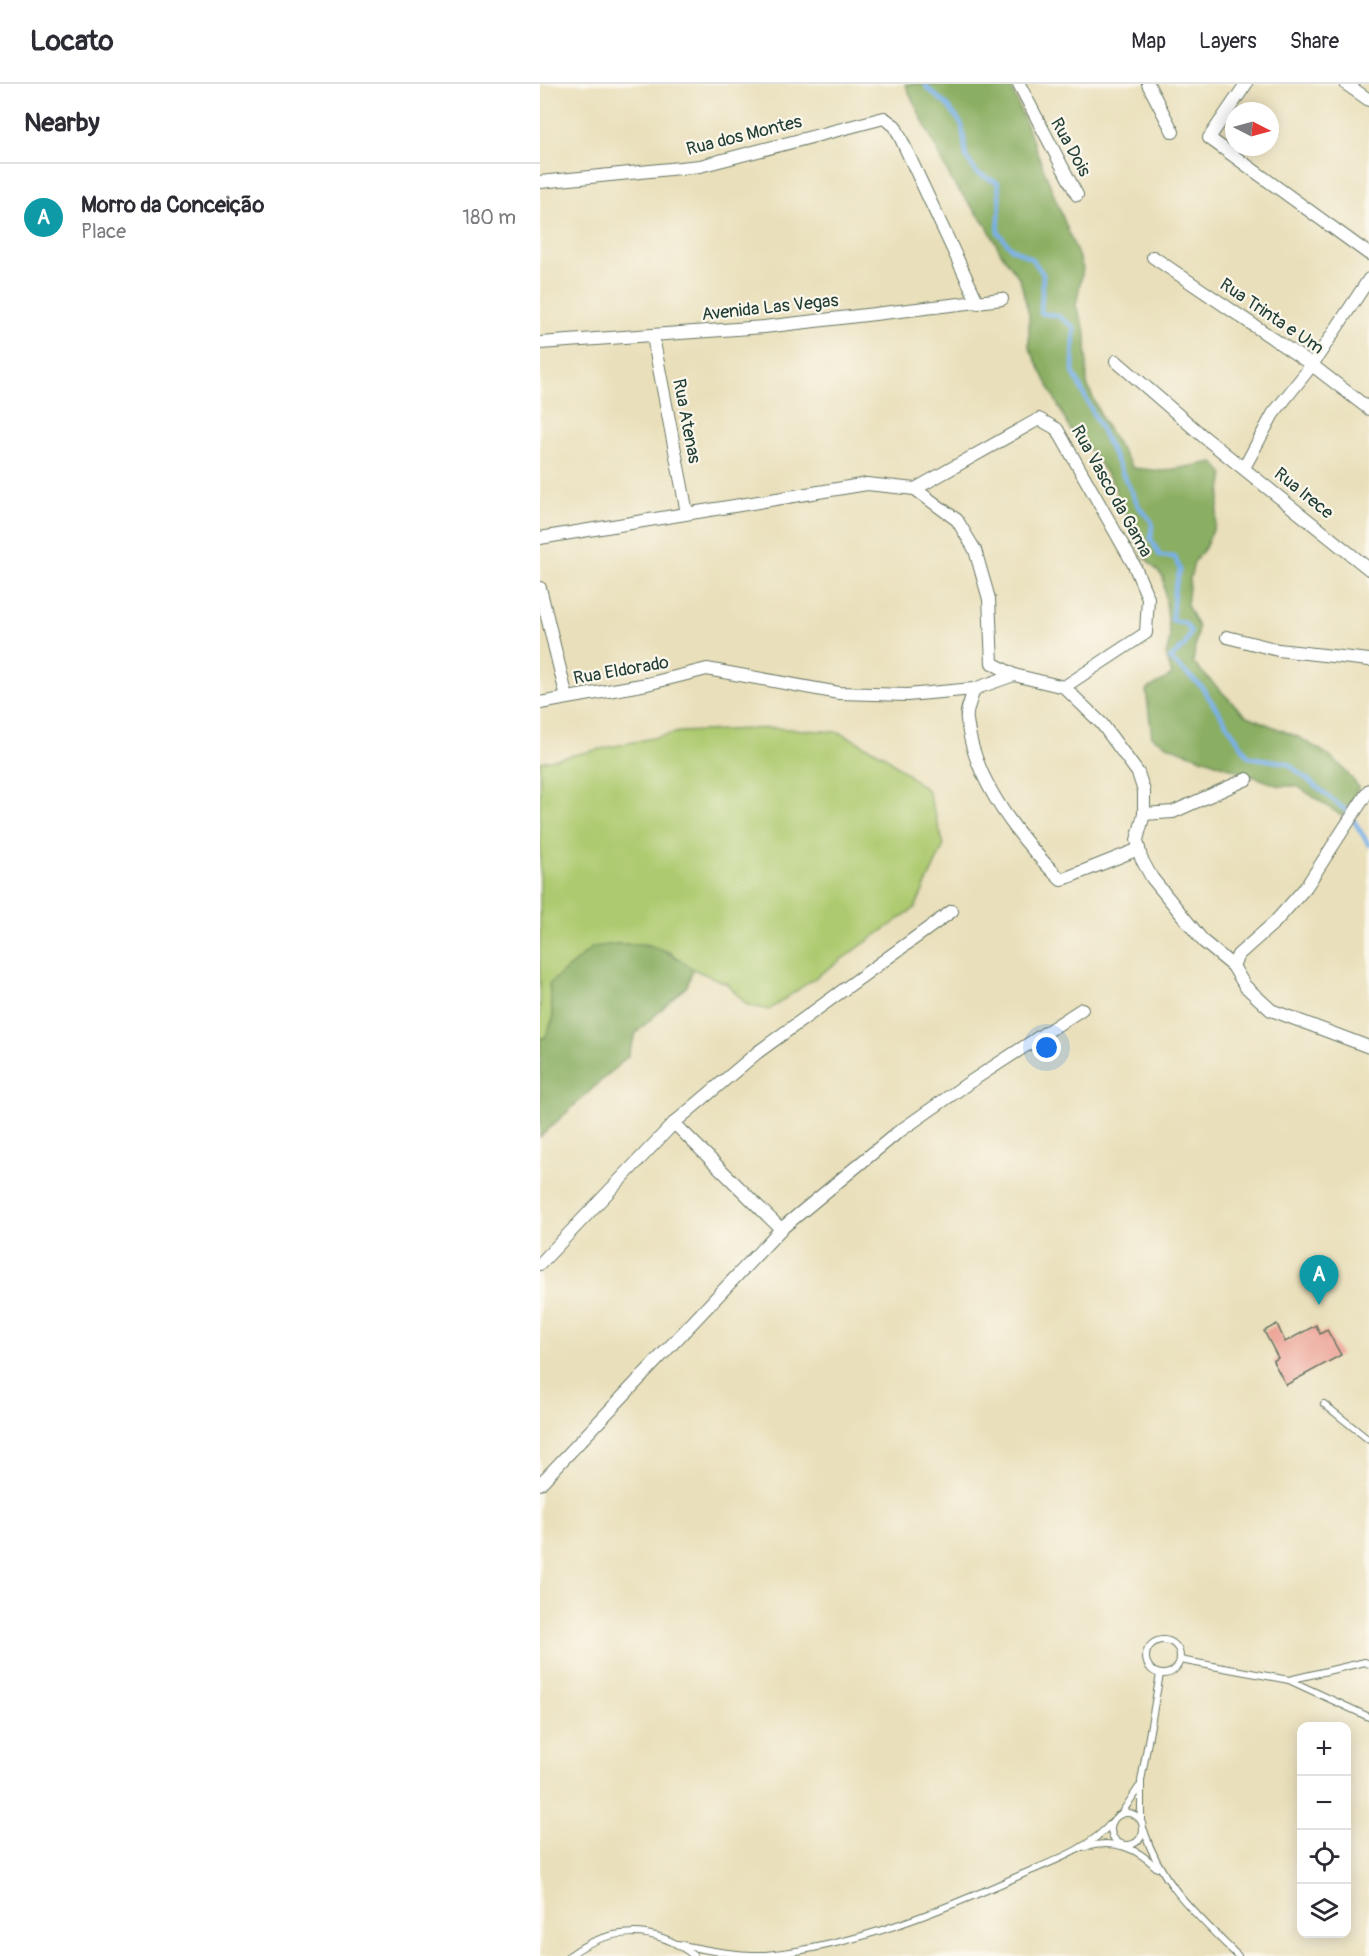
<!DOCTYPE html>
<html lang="en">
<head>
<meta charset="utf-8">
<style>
	body { margin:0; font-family:Pangolin,sans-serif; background:#f7f7f7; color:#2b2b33 }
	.controls { position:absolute; right:18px; bottom:18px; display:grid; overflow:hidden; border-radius:12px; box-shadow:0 3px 15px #0003 }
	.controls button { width:54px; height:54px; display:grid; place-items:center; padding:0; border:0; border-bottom:2px solid #e1e1e2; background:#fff; color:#2b2b33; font:30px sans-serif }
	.compass { position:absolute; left:685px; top:18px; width:54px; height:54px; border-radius:50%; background:#fff; box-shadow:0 3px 15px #0003; rotate:96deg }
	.you { position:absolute; left:507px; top:964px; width:21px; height:21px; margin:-15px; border:4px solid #fff; border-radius:50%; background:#1a73e8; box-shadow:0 0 0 9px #1a73e833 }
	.badge { display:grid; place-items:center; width:39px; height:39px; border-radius:50%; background:#d93025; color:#fff; font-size:20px; font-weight:700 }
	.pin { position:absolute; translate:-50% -50px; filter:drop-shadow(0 2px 3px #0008) }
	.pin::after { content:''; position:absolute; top:32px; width:21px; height:18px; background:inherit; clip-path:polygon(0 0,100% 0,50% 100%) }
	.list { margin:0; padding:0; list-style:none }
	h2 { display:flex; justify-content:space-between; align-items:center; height:78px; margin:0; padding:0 24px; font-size:26px }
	h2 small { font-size:20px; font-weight:400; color:#7c7c81 }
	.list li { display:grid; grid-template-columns:39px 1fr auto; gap:18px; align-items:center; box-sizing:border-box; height:108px; padding:0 24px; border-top:2px solid #e1e1e2 }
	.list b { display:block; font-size:22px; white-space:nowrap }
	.list p { margin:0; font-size:20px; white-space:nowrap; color:#7c7c81 }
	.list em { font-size:20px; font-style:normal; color:#7c7c81 }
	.icon { flex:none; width:33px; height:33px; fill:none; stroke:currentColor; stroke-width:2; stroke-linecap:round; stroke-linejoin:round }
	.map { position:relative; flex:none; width:829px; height:1872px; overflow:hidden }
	header { display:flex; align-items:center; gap:36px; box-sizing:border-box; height:84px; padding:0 30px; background:#fff; border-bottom:2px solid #e1e1e2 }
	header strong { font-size:28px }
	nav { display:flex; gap:33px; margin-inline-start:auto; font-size:21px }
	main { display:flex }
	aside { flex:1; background:#fff }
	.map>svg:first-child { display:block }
	.green { fill:#aeca70; stroke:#668452; stroke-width:1.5 }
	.forest { fill:#8aae62; stroke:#54764b; stroke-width:1.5 }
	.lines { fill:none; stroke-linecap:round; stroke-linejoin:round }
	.stream { stroke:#78b0e8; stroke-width:4.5 }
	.building { fill:#ec9e92 }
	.service-casing { stroke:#667663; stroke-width:8 }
	.minor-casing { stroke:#667663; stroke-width:14 }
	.service { stroke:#fff; stroke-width:6 }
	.minor { stroke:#fff; stroke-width:12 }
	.labels { text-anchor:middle; stroke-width:4.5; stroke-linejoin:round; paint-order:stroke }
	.street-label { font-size:18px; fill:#1f3d34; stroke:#fbf7ec }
</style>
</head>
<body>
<header>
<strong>Locato</strong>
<nav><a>Map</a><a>Layers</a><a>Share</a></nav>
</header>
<main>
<aside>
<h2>Nearby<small></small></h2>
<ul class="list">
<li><span class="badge" style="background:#0f9aa8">A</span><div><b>Morro da Conceição</b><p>Place</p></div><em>180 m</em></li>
</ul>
</aside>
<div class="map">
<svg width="829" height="1872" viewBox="0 0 829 1872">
	<rect width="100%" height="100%" fill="#fbf7ec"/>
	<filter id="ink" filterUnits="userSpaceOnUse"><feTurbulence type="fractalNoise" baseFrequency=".0167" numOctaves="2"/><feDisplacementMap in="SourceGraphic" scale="12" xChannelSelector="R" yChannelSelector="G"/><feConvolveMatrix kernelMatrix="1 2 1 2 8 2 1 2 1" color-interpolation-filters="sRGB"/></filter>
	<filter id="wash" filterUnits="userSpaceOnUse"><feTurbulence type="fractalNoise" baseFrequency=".008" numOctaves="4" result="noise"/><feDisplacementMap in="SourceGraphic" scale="24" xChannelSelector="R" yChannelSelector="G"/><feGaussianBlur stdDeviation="1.35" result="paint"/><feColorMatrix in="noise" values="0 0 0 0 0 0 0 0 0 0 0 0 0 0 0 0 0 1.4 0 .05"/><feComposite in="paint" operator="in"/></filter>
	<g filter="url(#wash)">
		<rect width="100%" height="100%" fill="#e9dfba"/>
		<polygon class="green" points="233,644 299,648 345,672 388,707 404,761 375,824 229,926 207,921 187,900 153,885 129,868 106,860 76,860 53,864 9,900 13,935 5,954 0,954 0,678 140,648"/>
		<g class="forest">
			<polygon points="365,0 470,0 543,184 536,222 546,248 547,300 564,339 593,384 623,387 673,378 684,390 675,441 665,464 654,478 650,495 647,521 658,543 653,579 705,631 758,653 784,668 801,682 819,703 802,732 757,702 740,702 631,663 612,653 606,606 632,591 626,571 630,554 623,493 602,470 572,398 552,369 530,345 489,263 489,231 480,195 461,169 447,142 413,99"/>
			<path d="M77 860C111 860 125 864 153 885L147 902 96 949 88 972 0 1053V954H5L13 935 9 900 53 863Z"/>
		</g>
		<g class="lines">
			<polyline class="stream" points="386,0 387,4 408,22 422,41 426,73 437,89 458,99 460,121 458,148 471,164 492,175 503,190 501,229 518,232 534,243 533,288 599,423 612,438 611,455 620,472 635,473 640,486 634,507 632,536 645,539 651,548 645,561 630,575 661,602 709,673 747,679 809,729 829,761"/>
		</g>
		<g id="blocks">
			<polygon class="building" points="737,1240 745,1258 776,1241 780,1250 787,1246 801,1271 746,1301 733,1277 738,1274 724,1247"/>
		</g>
	</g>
	<g filter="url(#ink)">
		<use href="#blocks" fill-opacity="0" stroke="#667663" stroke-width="1.5"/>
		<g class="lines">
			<g class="service-casing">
				<g id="service">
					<polyline points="784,1320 829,1356"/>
					<circle cx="623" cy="1573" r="17"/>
					<polyline points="640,1576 749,1596 829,1633"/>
					<polyline points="749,1596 825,1578 829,1580"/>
					<circle cx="587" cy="1745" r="16"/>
					<polyline points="581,1730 599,1703"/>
					<polyline points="601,1736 601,1697 620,1590"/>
					<path d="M604 1746C620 1800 659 1833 698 1872"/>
					<path d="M545 1763C574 1755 596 1763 617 1784"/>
					<path d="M137 1860C166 1866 197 1872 227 1871 316 1862 403 1826 483 1790 514 1777 551 1764 573 1737"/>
					<path d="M29 1872C68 1842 116 1841 154 1872"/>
				</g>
			</g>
			<g class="minor-casing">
				<g id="minor">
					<polyline points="479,0 537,111"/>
					<polyline points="608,0 633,48"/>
					<polyline points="706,0 669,54 829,170"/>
					<polyline points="806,0 829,16"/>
					<polyline points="0,98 160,82 344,34 355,42 438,219"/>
					<polyline points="613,173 772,281 829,325"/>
					<polyline points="113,253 147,429"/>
					<polyline points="0,259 224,243 462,215"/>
					<polyline points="576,277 664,353 829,485"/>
					<polyline points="704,384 733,330 772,281 829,195"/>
					<polyline points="375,405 499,335 517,345 594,481 608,514 606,549 524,603"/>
					<polyline points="0,454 327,400 375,405 417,436 435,466 449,515 452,579 474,591 524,603 562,640 598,689 604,707 604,730 597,756 601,774 612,794 664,858 693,882 705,902 731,926 829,963"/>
					<polyline points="0,504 27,614"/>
					<polyline points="687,553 738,566 829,576"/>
					<path d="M474 591 434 605C432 614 425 627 427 636 434 697 479 754 521 796L599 765"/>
					<polyline points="0,619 107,600 167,585 299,609 367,611 434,605"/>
					<polyline points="604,730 633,728 707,695"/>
					<polyline points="693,882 698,871 735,838 766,803 829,706"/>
					<polyline points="134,1039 241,1145"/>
					<polyline points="0,1180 134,1039 218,968 412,827"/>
					<polyline points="0,1400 241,1145 357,1049 427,1000 542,925"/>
				</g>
			</g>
			<use href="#service" class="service"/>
			<use href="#minor" class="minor"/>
		</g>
	</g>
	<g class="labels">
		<g class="street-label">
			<text transform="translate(204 51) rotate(-14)" y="6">Rua dos Montes</text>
			<text transform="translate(531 63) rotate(61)" y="6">Rua Dois</text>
			<text transform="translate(230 223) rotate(-6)" y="6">Avenida Las Vegas</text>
			<text transform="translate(732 232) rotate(34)" y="6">Rua Trinta e Um</text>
			<text transform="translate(147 337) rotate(79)" y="6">Rua Atenas</text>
			<text transform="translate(572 407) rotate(61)" y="6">Rua Vasco da Gama</text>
			<text transform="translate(764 409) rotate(39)" y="6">Rua Irece</text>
			<text transform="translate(81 586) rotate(-10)" y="6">Rua Eldorado</text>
		</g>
	</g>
</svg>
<div class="controls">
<button>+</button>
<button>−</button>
<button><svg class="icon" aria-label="locate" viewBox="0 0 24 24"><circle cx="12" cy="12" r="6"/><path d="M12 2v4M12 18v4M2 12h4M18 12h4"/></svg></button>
<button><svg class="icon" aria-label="layers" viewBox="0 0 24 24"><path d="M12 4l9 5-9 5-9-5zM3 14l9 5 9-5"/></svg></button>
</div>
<svg class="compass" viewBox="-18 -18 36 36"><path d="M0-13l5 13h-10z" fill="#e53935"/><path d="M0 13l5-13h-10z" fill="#7c7c81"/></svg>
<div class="you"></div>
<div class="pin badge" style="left:779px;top:1221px;background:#0f9aa8">A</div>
</div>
</main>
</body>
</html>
